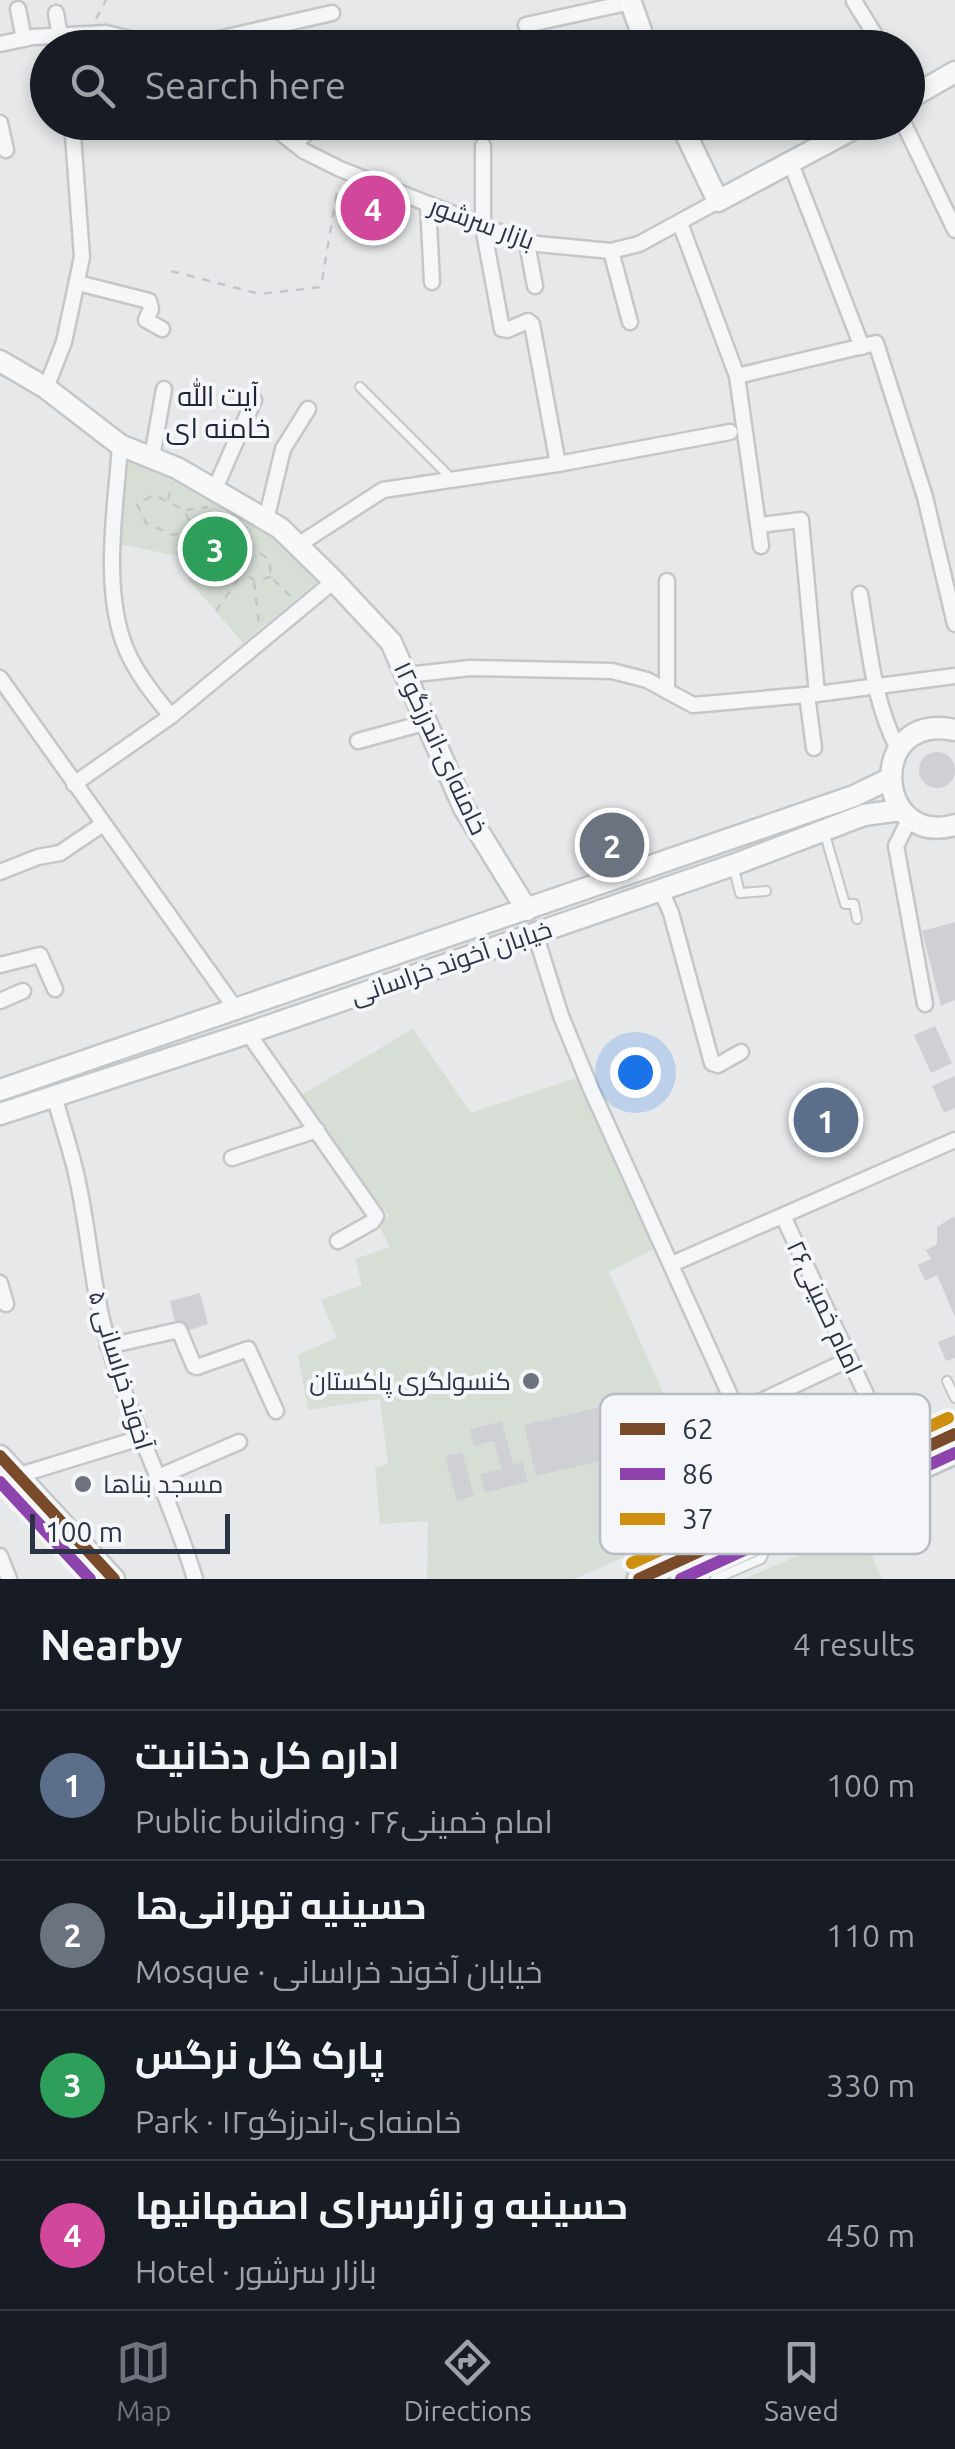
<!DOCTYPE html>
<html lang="en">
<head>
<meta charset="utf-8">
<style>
	body { margin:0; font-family:Ubuntu,Cairo,sans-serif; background:#20242c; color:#f1f3f6 }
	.scale { position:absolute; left:30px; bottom:25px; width:200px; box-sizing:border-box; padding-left:10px; border:5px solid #2b3445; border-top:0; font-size:28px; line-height:35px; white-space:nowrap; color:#2b3445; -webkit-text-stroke:8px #f4f6f9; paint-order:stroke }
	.you { position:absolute; left:635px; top:1072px; width:35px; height:35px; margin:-25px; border:8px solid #fff; border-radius:50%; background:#1a73e8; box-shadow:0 0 0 15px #1a73e833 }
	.badge { display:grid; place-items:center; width:65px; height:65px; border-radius:50%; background:#6c737f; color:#fff; font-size:32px; font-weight:700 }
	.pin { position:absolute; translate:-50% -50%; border:5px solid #fff; box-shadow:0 2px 10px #0006 }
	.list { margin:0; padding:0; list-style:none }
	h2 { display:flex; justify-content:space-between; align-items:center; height:130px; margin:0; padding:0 40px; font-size:42px }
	h2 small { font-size:32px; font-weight:400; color:#9ea1a6 }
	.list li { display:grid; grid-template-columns:65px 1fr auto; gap:30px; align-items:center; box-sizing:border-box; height:150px; padding:0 40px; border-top:2px solid #363941 }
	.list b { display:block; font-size:38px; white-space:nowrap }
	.list p { margin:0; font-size:32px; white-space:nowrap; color:#9ea1a6 }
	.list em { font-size:32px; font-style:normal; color:#9ea1a6 }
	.icon { flex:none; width:55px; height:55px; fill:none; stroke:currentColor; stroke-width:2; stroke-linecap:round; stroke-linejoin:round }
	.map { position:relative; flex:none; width:955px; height:1579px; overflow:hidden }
	.search { position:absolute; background:#171b24; box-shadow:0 5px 15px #0003; left:30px; right:30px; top:30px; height:110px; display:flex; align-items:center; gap:25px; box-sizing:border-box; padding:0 35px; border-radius:55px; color:#9ea1a6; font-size:38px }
	.sheet { height:730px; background:#171b24 }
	nav { display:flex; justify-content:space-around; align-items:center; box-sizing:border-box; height:140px; border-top:2px solid #363941; background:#171b24; font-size:28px; color:#9ea1a6 }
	nav a { display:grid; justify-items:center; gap:5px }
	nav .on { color:#6c737f }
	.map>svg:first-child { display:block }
	.green { fill:#d6ded6; fill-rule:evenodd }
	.building { fill:#ced0d3 }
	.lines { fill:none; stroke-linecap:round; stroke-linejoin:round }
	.lane-casing { stroke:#c4c6c8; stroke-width:12 }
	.street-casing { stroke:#c4c6c8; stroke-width:19 }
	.secondary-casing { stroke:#c4c6c8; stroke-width:25 }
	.primary-casing { stroke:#c2c5c8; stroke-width:28 }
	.path { stroke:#c5c6ca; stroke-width:2.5; stroke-dasharray:8 8; stroke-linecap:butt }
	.lane { stroke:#f5f6f7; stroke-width:8 }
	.street { stroke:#f5f6f7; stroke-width:14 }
	.secondary { stroke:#f8f8f8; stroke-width:20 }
	.primary { stroke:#f8f8f8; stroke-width:22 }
	.bus-1-casing { stroke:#f4f6f9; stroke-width:20 }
	.bus-2-casing { stroke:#f4f6f9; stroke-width:20 }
	.bus-3-casing { stroke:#f4f6f9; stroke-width:20 }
	.bus-1 { stroke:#7a4b2a; stroke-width:12 }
	.bus-2 { stroke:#8e44ad; stroke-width:12 }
	.bus-3 { stroke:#ce8f0e; stroke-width:12 }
	.poi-dot { fill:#6c737f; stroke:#f4f6f9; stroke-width:4 }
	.labels { text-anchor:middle; stroke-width:8; stroke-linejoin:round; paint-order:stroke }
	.street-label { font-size:25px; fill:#2b3445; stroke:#f4f6f9 }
	.poi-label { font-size:25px; fill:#2b3445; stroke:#f4f6f9; text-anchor:end }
	.neighbourhood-label { font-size:28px; fill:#1d2536; stroke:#f4f6f9 }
	.key { fill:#f4f6f9; stroke:#b8bcc3; stroke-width:2.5 }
	.key-label { font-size:28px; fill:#2b3445 }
</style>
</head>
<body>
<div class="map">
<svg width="955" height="1579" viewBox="0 0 955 1579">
	<rect width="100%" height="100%" fill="#e6e8ea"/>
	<g class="green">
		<polygon points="124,455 174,475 274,533 321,579 243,643 188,579 193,573 193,559 119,544"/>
		<path d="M413 1029 471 1113 579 1077 619 1174 655 1248 609 1272 711 1500 659 1522 665 1539 574 1579H427L428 1521 380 1524 375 1468 388 1464 380 1399 308 1410 298 1355 337 1338 321 1300 362 1285 355 1259 390 1247 377 1222 389 1216 296 1098ZM597 1407 610 1459 537 1476 524 1425ZM502 1421 513 1464 523 1462 528 1482 486 1493 481 1474 501 1469 494 1441 475 1446 470 1429ZM461 1452 474 1496 458 1501 446 1456Z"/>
		<polygon points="860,1529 882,1579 744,1579"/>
	</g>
	<g class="building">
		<circle cx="937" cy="770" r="18"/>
		<polygon points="955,922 955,1000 941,1006 922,931"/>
		<polygon points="935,1026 952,1063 931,1073 914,1035"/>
		<polygon points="955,1076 955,1108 944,1113 932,1086"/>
		<polygon points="953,1217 955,1218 955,1317 937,1275 925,1281 918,1265 931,1259 926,1250 937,1244 937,1227"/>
		<polygon points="200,1293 208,1324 187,1331 185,1323 176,1326 170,1301"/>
		<polygon points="955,1335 955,1358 946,1361 938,1342"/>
		<polygon points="598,1407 610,1459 536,1476 524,1425"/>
		<polygon points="502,1421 513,1464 523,1462 528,1482 485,1493 480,1474 501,1469 494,1441 474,1446 470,1429"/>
		<polygon points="462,1452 474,1496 457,1501 445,1456"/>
	</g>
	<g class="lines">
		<g class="lane-casing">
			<g id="lane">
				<polyline points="360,387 453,480"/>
				<polyline points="824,831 845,904 854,904 857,919"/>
				<polyline points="734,869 740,893 766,891"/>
				<polyline points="947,1381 955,1398"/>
				<polyline points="715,1579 761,1559 774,1534"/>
			</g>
		</g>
		<g class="street-casing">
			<g id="street">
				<polyline points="854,1 883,48"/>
				<polyline points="18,9 24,39"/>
				<polyline points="56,13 62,48"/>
				<polyline points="526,25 631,2"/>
				<polyline points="0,44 33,37 106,33 166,48"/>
				<polyline points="179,48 332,13"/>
				<polyline points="267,122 304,151 340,169 527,243 611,251 639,244 718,201"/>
				<polyline points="903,122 955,230"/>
				<polyline points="0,123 6,150"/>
				<polyline points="294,143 322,122"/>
				<polyline points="483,146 483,227 502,329 507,330 528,321 532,324 558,464"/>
				<polyline points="790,161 862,347"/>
				<polyline points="428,204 432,282"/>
				<polyline points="680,223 737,376 761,546"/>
				<polyline points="527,243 535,286"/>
				<polyline points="611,251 630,322"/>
				<polyline points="78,283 149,301 151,309 146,320 162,329"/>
				<polyline points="737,376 876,343 925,497 955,624"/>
				<polyline points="46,388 64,342 82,257 72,122"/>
				<path d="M120 445C116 506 103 578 122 638 131 667 152 693 171 716"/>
				<polyline points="152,457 164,389"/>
				<polyline points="214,491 254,400"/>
				<polyline points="266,520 283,449 308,409"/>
				<polyline points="760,525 801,520 817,694"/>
				<polyline points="298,545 383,490 558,464 730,432"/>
				<polyline points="667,581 667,691"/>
				<path d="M860 594C869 646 873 701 898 749"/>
				<polyline points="406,675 470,668 612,671 647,680 693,705 817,694 955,676"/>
				<polyline points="0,678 235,1008"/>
				<polyline points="807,695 814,748"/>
				<polyline points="358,741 424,723"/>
				<polyline points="74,784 171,716 334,581"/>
				<polyline points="910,818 896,846 925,1004"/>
				<polyline points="0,872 38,857 60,853 103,824"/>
				<polyline points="660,888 671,913 712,1063 718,1065 741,1052"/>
				<polyline points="535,933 561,1016 591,1089 783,1512"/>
				<polyline points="0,965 40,955 55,989"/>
				<polyline points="0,1001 23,991"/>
				<polyline points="248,1033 376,1216 372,1222 338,1241"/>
				<path d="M54 1096C61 1120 69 1145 75 1169 89 1226 91 1286 108 1342 131 1424 171 1498 195 1579"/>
				<polyline points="232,1158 317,1130"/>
				<polyline points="783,1216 897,1461"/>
				<polyline points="672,1264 955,1140"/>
				<polyline points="0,1283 6,1304"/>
				<polyline points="108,1346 179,1330 194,1366 197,1367 248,1349 276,1411"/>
				<polyline points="738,1412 850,1359"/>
				<polyline points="156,1478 239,1442"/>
				<polyline points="0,1481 140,1438"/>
				<polyline points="0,1556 9,1579"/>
			</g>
		</g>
		<g class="secondary-casing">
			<g id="secondary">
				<polyline points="630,0 647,48"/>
				<polyline points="908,99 955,72"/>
				<polyline points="680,122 718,201 866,122"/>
				<polyline points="0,361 46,388 120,445 177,468 280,528 334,581 391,642 464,808 527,910"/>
				<path d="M955 730C866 711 874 848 955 825"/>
				<polyline points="0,1090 854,796 889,779"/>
				<polyline points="0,1114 248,1033 733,865 864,815 901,810"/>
				<polyline points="0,1456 114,1579"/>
			</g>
		</g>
		<g class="primary-casing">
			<g id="primary">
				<polyline points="822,1512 955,1452"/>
				<polyline points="639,1579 955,1434"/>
			</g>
		</g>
		<g class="path">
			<polyline points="96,19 106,0"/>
			<polyline points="171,271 260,294 321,287 338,185"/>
			<polyline points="168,500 172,484"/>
			<polyline points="186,510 208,507"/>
			<polyline points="193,528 173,535 146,523 137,504 154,495 184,510 193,528 230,546"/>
			<polyline points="246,544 247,527"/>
			<polyline points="193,573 228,564"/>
			<polyline points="271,577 254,580 230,563 230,546 246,545 269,559 271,577 291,597"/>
			<polyline points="254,582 259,624"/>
			<polyline points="216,611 242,574"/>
		</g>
		<use href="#lane" class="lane"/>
		<use href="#street" class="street"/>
		<use href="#secondary" class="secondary"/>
		<use href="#primary" class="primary"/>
		<g class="bus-1-casing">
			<g id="bus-1">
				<polyline points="0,1456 114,1579"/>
				<polyline points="639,1579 955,1434"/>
			</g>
		</g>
		<g class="bus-2-casing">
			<g id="bus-2">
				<polyline points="0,1482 90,1579"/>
				<polyline points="681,1579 955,1453"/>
			</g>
		</g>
		<g class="bus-3-casing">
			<polyline id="bus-3" points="632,1563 948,1418"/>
		</g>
		<use href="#bus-1" class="bus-1"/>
		<use href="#bus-2" class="bus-2"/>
		<use href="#bus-3" class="bus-3"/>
	</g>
	<g class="poi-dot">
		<circle cx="531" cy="1381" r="10"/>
		<circle cx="83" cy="1484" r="10"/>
	</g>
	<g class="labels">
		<g class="street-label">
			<text transform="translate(482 223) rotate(20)" y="9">بازار سرشور</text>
			<text transform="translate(441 748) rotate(65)" y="9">خامنه‌ای-اندرزگو۱۲</text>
			<text transform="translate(451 962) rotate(-19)" y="9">خیابان آخوند خراسانی</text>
			<text transform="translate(825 1307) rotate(65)" y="9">امام خمینی۲۶</text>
			<text transform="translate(121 1370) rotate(73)" y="9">آخوند خراسانی ۵</text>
		</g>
		<g class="poi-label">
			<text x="511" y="1390">کنسولگری پاکستان</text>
			<text x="103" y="1493" text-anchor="start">مسجد بناها</text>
		</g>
		<g class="neighbourhood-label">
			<text x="218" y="406">آیت الله<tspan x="218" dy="32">خامنه ای</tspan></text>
		</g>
	</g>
	<rect x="600" y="1394" width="330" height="160" rx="15" class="key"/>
	<rect x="620" y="1423" width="45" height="12" fill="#7a4b2a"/>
	<rect x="620" y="1468" width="45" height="12" fill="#8e44ad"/>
	<rect x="620" y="1513" width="45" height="12" fill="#ce8f0e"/>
	<g class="key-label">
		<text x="682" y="1439">62</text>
		<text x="682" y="1484">86</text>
		<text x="682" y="1529">37</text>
	</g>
</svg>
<div class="scale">100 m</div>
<div class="you"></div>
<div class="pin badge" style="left:826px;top:1120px;background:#5c6f8a">1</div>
<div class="pin badge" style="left:612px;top:845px;background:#6b7280">2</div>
<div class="pin badge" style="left:215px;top:549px;background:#2e9e5b">3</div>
<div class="pin badge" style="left:373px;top:208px;background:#d1479c">4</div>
<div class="search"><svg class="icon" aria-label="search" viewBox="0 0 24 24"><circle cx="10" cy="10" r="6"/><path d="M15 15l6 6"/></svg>Search here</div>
</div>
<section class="sheet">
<h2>Nearby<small>4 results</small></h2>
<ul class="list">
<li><span class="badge" style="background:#5c6f8a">1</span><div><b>اداره کل دخانیت</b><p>Public building · امام خمینی۲۶</p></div><em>100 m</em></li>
<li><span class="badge" style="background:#6b7280">2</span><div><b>حسینیه تهرانی‌ها</b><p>Mosque · خیابان آخوند خراسانی</p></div><em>110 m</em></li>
<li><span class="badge" style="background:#2e9e5b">3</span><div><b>پارک گل نرگس</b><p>Park · خامنه‌ای-اندرزگو۱۲</p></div><em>330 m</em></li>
<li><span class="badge" style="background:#d1479c">4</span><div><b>حسینبه و زائرسرای اصفهانیها</b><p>Hotel · بازار سرشور</p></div><em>450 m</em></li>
</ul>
</section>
<nav>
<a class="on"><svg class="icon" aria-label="map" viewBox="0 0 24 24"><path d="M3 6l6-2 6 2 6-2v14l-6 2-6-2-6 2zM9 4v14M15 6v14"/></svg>Map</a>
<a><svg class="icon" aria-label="directions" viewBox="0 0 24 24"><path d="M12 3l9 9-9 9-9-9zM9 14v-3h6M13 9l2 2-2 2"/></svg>Directions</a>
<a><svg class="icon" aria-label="saved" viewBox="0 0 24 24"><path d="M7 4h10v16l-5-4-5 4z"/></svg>Saved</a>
</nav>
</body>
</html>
